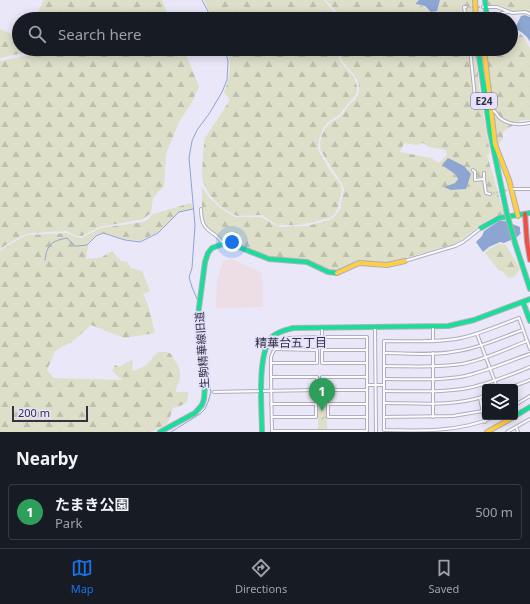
<!DOCTYPE html>
<html lang="en">
<head>
<meta charset="utf-8">
<style>
	body { margin:0; font-family:"Noto Sans","Noto Sans JP",sans-serif; background:#242831; color:#f1f3f6 }
	.controls { position:absolute; right:12px; bottom:12px; display:grid; overflow:hidden; border-radius:4px; box-shadow:0 2px 10px #0003 }
	.controls button { width:36px; height:36px; display:grid; place-items:center; padding:0; border:0; border-bottom:1px solid #363941; background:#171b24; color:#f1f3f6; font:20px sans-serif }
	.scale { position:absolute; left:12px; bottom:10px; width:76px; box-sizing:border-box; padding-left:4px; border:2px solid #353240; border-top:0; font-size:11px; line-height:14px; white-space:nowrap; color:#353240; -webkit-text-stroke:3px #e5e1fe; paint-order:stroke }
	.you { position:absolute; left:232px; top:242px; width:14px; height:14px; margin:-10px; border:3px solid #fff; border-radius:50%; background:#1a73e8; box-shadow:0 0 0 6px #1a73e833 }
	.badge { display:grid; place-items:center; width:26px; height:26px; border-radius:50%; background:#1a73e8; color:#fff; font-size:13px; font-weight:700 }
	.pin { position:absolute; translate:-50% -33px; filter:drop-shadow(0 1px 2px #0008) }
	.pin::after { content:''; position:absolute; top:21px; width:14px; height:12px; background:inherit; clip-path:polygon(0 0,100% 0,50% 100%) }
	.list { margin:0; padding:0; list-style:none }
	h2 { display:flex; justify-content:space-between; align-items:center; height:52px; margin:0; padding:0 16px; font-size:17px }
	h2 small { font-size:13px; font-weight:400; color:#9ea1a6 }
	.list li { display:grid; grid-template-columns:26px 1fr auto; gap:12px; align-items:center; box-sizing:border-box; height:56px; margin:0 8px 8px; padding:0 8px; border:1px solid #363941; border-radius:4px }
	.list b { display:block; font-size:15px; white-space:nowrap }
	.list p { margin:0; font-size:13px; white-space:nowrap; color:#9ea1a6 }
	.list em { font-size:13px; font-style:normal; color:#9ea1a6 }
	.icon { flex:none; width:22px; height:22px; fill:none; stroke:currentColor; stroke-width:2; stroke-linecap:round; stroke-linejoin:round }
	.map { position:relative; flex:none; width:530px; height:432px; overflow:hidden }
	.search { position:absolute; background:#171b24; box-shadow:0 2px 10px #0003; left:12px; right:12px; top:12px; height:44px; display:flex; align-items:center; gap:10px; box-sizing:border-box; padding:0 14px; border-radius:22px; color:#9ea1a6; font-size:15px }
	.sheet { height:116px; background:#171b24 }
	nav { display:flex; justify-content:space-around; align-items:center; box-sizing:border-box; height:56px; border-top:1px solid #363941; background:#171b24; font-size:11px; color:#9ea1a6 }
	nav a { display:grid; justify-items:center; gap:2px }
	nav .on { color:#1a73e8 }
	.map>svg:first-child { display:block }
	.commercial { fill:#eddde4 }
	.forest { fill:url(#forest-firs); fill-rule:evenodd }
	.park { fill:url(#park-crowns) }
	.water { fill:#8da5d1 }
	.lines { fill:none; stroke-linecap:round; stroke-linejoin:round }
	.stream { stroke:#8da5d1; stroke-width:1 }
	.street-tunnel { stroke:#c6c3d3; stroke-width:2; stroke-dasharray:2 1; stroke-linecap:butt }
	.street-casing { stroke:#b0adbc; stroke-width:4 }
	.fast-casing { stroke:#b0adbc; stroke-width:6 }
	.slow-casing { stroke:#b0adbc; stroke-width:6 }
	.jam-casing { stroke:#b0adbc; stroke-width:6 }
	.street { stroke:#fcfbfe; stroke-width:2 }
	.fast { stroke:#16e098; stroke-width:4 }
	.slow { stroke:#ffcf43; stroke-width:4 }
	.jam { stroke:#f24e42; stroke-width:4 }
	.street-bridge-casing { stroke:#b0adbc; stroke-width:4; stroke-linecap:butt }
	.fast-bridge-casing { stroke:#b5aeab; stroke-width:6; stroke-linecap:butt }
	.street-bridge { stroke:#fcfbfe; stroke-width:2 }
	.fast-bridge { stroke:#16e098; stroke-width:4 }
	.labels { text-anchor:middle; stroke-width:3.5; stroke-linejoin:round; paint-order:stroke }
	.shield { fill:#e5e1fe; stroke:#6a6679; stroke-width:1 }
	.shield-label { font-size:10px; font-weight:bold; fill:#353240 }
	.street-label { font-size:11px; fill:#353240; stroke:#e5e1fe }
	.neighbourhood-label { font-size:12px; fill:#353240; stroke:#e5e1fe }
</style>
</head>
<body>
<div class="map">
<svg width="530" height="432" viewBox="0 0 530 432">
	<defs>
		<pattern id="forest-firs" width="22" height="20" patternUnits="userSpaceOnUse"><rect width="22" height="20" fill="#dddfc9"/><path d="M5 1l3.5 6h-7zM16 11l3.5 6h-7z" fill="#bec0ae"/></pattern>
		<pattern id="park-crowns" width="20" height="18" patternUnits="userSpaceOnUse"><rect width="20" height="18" fill="#dddfc9"/><path d="M2 6a3 3 0 1 1 6 0M12 15a3 3 0 1 1 6 0" fill="none" stroke="#bec0ae"/></pattern>
	</defs>
	<rect width="100%" height="100%" fill="#eae7f8"/>
	<polygon class="commercial" points="232,259 262,273 263,307 216,308 217,282 223,261"/>
	<g class="forest">
		<polygon points="44,0 162,0 170,19 34,19"/>
		<polygon points="204,0 324,0 340,19 213,19"/>
		<path d="M326 0H419L416 4C427 6 427 11 433 13L440 2V0H473L474 19H342C338 12 331 7 326 0Z"/>
		<polygon points="486,0 530,0 530,13 526,11 513,12 501,6 488,6 487,5"/>
		<polygon points="0,29 19,37 19,49 42,49 0,58"/>
		<path d="M520 34 524 37 530 49V120H521L503 132V138L497 147C494 130 494 113 491 95 489 80 486 65 485 49H497L504 51 507 49H511V45L516 43Z"/>
		<polygon points="60,49 184,49 199,87 191,104 179,122 166,154 164,186 159,191 153,198 151,213 143,219 99,227 82,236 76,236 67,231 31,233 21,236 0,249 0,61"/>
		<path d="M227 49H336L340 61 354 77 357 86V92L355 96 346 106 339 115 328 122 324 127 319 139 318 148 319 152 332 173 340 183 342 189 338 208 334 215 329 218 300 225H277L262 215 238 216 232 214 220 206 209 194 202 179 203 153 205 138 230 100 224 92C230 78 232 63 227 49Z"/>
		<path d="M338 49H476L479 88 490 153 487 155 504 214C484 217 472 235 454 244L391 262 359 261 337 271 329 270 311 261 302 259 272 258 236 243 223 240 210 231 203 221 202 215V187L208 196 219 207 234 217H261L275 225 281 227 307 226 329 220 335 216 340 209 344 189 341 182 334 172 321 151C318 142 323 129 330 123 333 121 338 119 341 116 344 113 346 108 350 104 354 101 358 97 359 92 362 73 339 67 338 49ZM404 143 417 145 423 143 429 147 446 150 447 155 439 163 431 158 400 152ZM448 158 468 169 464 189 451 190 449 185 455 183 458 178 456 175 449 171Z"/>
		<path d="M191 203 193 209 179 212 158 232 140 241 125 239 103 233 96 235 87 244 88 246 86 259 102 257 112 251 121 261 127 262 131 268 142 271 150 291 143 294 148 305 155 333 124 338 91 325 73 341 55 351 47 370 54 378 122 380 112 371 115 365 119 367 133 359 132 370 134 371C138 369 143 367 146 365 157 356 153 349 170 353 174 359 181 368 180 376 180 382 176 386 176 392H188C188 405 185 404 173 408L168 423 151 432H0V251L22 237 28 235 67 233 76 237 82 238 100 228 144 222 149 219 153 214Z"/>
		<polygon points="498,244 506,245 520,269 514,277 508,278 502,271 499,271 485,253 489,249"/>
	</g>
	<rect class="park" x="318" y="403" width="9" height="27"/>
	<g class="water">
		<polygon points="419,0 440,0 437,11 431,12 425,6 416,4 416,3"/>
		<path d="M525 15 530 17V42C527 35 521 32 515 28L521 16Z"/>
		<polygon points="448,158 464,166 471,174 466,189 451,190 444,187 455,183 458,179 456,175 442,165"/>
		<polygon points="499,221 505,221 520,227 520,232 521,233 517,237 504,243 500,242 489,247 483,252 476,242 482,236 484,231"/>
	</g>
	<g class="lines">
		<g class="stream">
			<polyline points="202,0 212,19"/>
			<path d="M45 260C47 244 52 241 67 238L75 246H78L87 245 96 236 103 233 125 240 140 242 158 233 179 212 193 209"/>
			<polyline points="197,299 192,287 189,277 192,268 195,225 189,158 192,141 197,130 209,114 222,92 227,80 228,61 225,49"/>
			<polyline points="171,432 200,414 205,409 208,402 211,392 204,355 203,318"/>
		</g>
		<g class="street-tunnel">
			<polyline points="466,7 483,7"/>
			<polyline points="490,194 508,190"/>
		</g>
		<g class="street-casing">
			<g id="street">
				<polyline points="483,7 497,7 512,13 525,12 530,14"/>
				<polyline points="466,19 464,7 466,7"/>
				<polyline points="496,19 502,13 508,12"/>
				<polyline points="470,49 475,98"/>
				<path d="M491 109C497 111 496 115 500 118 508 125 521 125 530 123"/>
				<polyline points="473,170 475,172 475,180 484,179 486,193 490,194"/>
				<polyline points="484,173 484,179"/>
				<polyline points="511,189 530,189"/>
				<path d="M201 209C201 235 214 228 223 244"/>
				<polyline points="405,261 455,246 463,242 481,228"/>
				<polyline points="322,327 322,337 367,337 367,431 272,431 271,377 271,357 273,352 280,342 288,338 322,337"/>
				<polyline points="433,327 433,341"/>
				<polyline points="375,328 376,432"/>
				<polyline points="477,334 497,387"/>
				<polyline points="367,350 322,350 322,363 367,363"/>
				<path d="M384 353C408 353 434 356 458 351 480 348 502 337 523 330"/>
				<polyline points="271,363 317,363 317,350 275,349"/>
				<path d="M384 366C410 366 436 368 462 364 484 360 506 349 527 341"/>
				<path d="M384 379C411 379 439 381 465 376 487 371 509 361 530 354"/>
				<polyline points="367,385 384,385"/>
				<polyline points="512,387 530,380"/>
				<polyline points="367,390 322,390 322,377 367,377"/>
				<polyline points="262,391 317,390 317,377 271,377"/>
				<path d="M384 391C412 391 441 393 468 388 489 384 510 375 530 367"/>
				<polyline points="214,392 262,391"/>
				<polyline points="480,398 485,422"/>
				<path d="M384 403C417 403 453 407 485 396"/>
				<polyline points="271,404 316,404 316,417 272,417"/>
				<polyline points="515,405 530,396"/>
				<polyline points="367,417 328,417 328,404 367,404"/>
				<polyline points="384,417 453,416 483,411"/>
				<polyline points="433,417 433,353"/>
				<path d="M494 417C461 432 421 431 384 430V341C409 341 436 343 461 338 480 334 500 325 519 318L530 349"/>
				<polyline points="516,427 518,432"/>
				<polyline points="507,432 530,419"/>
			</g>
		</g>
		<g class="fast-casing">
			<g id="fast">
				<polyline points="485,0 487,19"/>
				<polyline points="478,49 490,132 507,214"/>
				<polyline points="484,84 491,135"/>
				<polyline points="481,228 499,218 530,213"/>
				<polyline points="515,243 530,289"/>
				<polyline points="523,302 530,321"/>
				<polyline points="515,416 530,407"/>
				<polyline points="160,432 195,413 202,405 204,399 205,387 200,354 198,315 205,262 208,253 212,248 223,244 231,244 269,259 307,262 328,272 337,273"/>
				<path d="M262 432C262 409 256 352 273 336 279 331 286 330 293 328L448 326 474 320 530 299"/>
			</g>
		</g>
		<g class="slow-casing">
			<g id="slow">
				<polyline points="475,0 476,19"/>
				<polyline points="484,49 495,144 509,180 518,216"/>
				<polyline points="337,273 359,263 387,265 405,261"/>
				<polyline points="487,432 514,417"/>
			</g>
		</g>
		<g class="jam-casing">
			<polyline id="jam" points="525,214 527,242 530,260"/>
		</g>
		<use href="#street" class="street"/>
		<use href="#fast" class="fast"/>
		<use href="#slow" class="slow"/>
		<use href="#jam" class="jam"/>
		<g class="street-bridge-casing">
			<polyline id="street-bridge" points="475,98 489,96"/>
		</g>
		<g class="fast-bridge-casing">
			<polyline id="fast-bridge" points="507,214 515,243"/>
		</g>
		<use href="#street-bridge" class="street-bridge"/>
		<use href="#fast-bridge" class="fast-bridge"/>
	</g>
	<g class="labels">
		<rect class="shield" x="471" y="93" width="26" height="16" rx="3"/>
		<g class="shield-label">
			<text x="484" y="105">E24</text>
		</g>
		<g class="street-label">
			<text transform="translate(202 350) rotate(-94)" y="4">生駒精華線旧道</text>
		</g>
		<g class="neighbourhood-label">
			<text x="291" y="347">精華台五丁目</text>
		</g>
	</g>
</svg>
<div class="controls">
<button><svg class="icon" aria-label="layers" viewBox="0 0 24 24"><path d="M12 4l9 5-9 5-9-5zM3 14l9 5 9-5"/></svg></button>
</div>
<div class="scale">200 m</div>
<div class="you"></div>
<div class="pin badge" style="left:322px;top:411px;background:#2e9e5b">1</div>
<div class="search"><svg class="icon" aria-label="search" viewBox="0 0 24 24"><circle cx="10" cy="10" r="6"/><path d="M15 15l6 6"/></svg>Search here</div>
</div>
<section class="sheet">
<h2>Nearby<small></small></h2>
<ul class="list">
<li><span class="badge" style="background:#2e9e5b">1</span><div><b>たまき公園</b><p>Park</p></div><em>500 m</em></li>
</ul>
</section>
<nav>
<a class="on"><svg class="icon" aria-label="map" viewBox="0 0 24 24"><path d="M3 6l6-2 6 2 6-2v14l-6 2-6-2-6 2zM9 4v14M15 6v14"/></svg>Map</a>
<a><svg class="icon" aria-label="directions" viewBox="0 0 24 24"><path d="M12 3l9 9-9 9-9-9zM9 14v-3h6M13 9l2 2-2 2"/></svg>Directions</a>
<a><svg class="icon" aria-label="saved" viewBox="0 0 24 24"><path d="M7 4h10v16l-5-4-5 4z"/></svg>Saved</a>
</nav>
</body>
</html>
